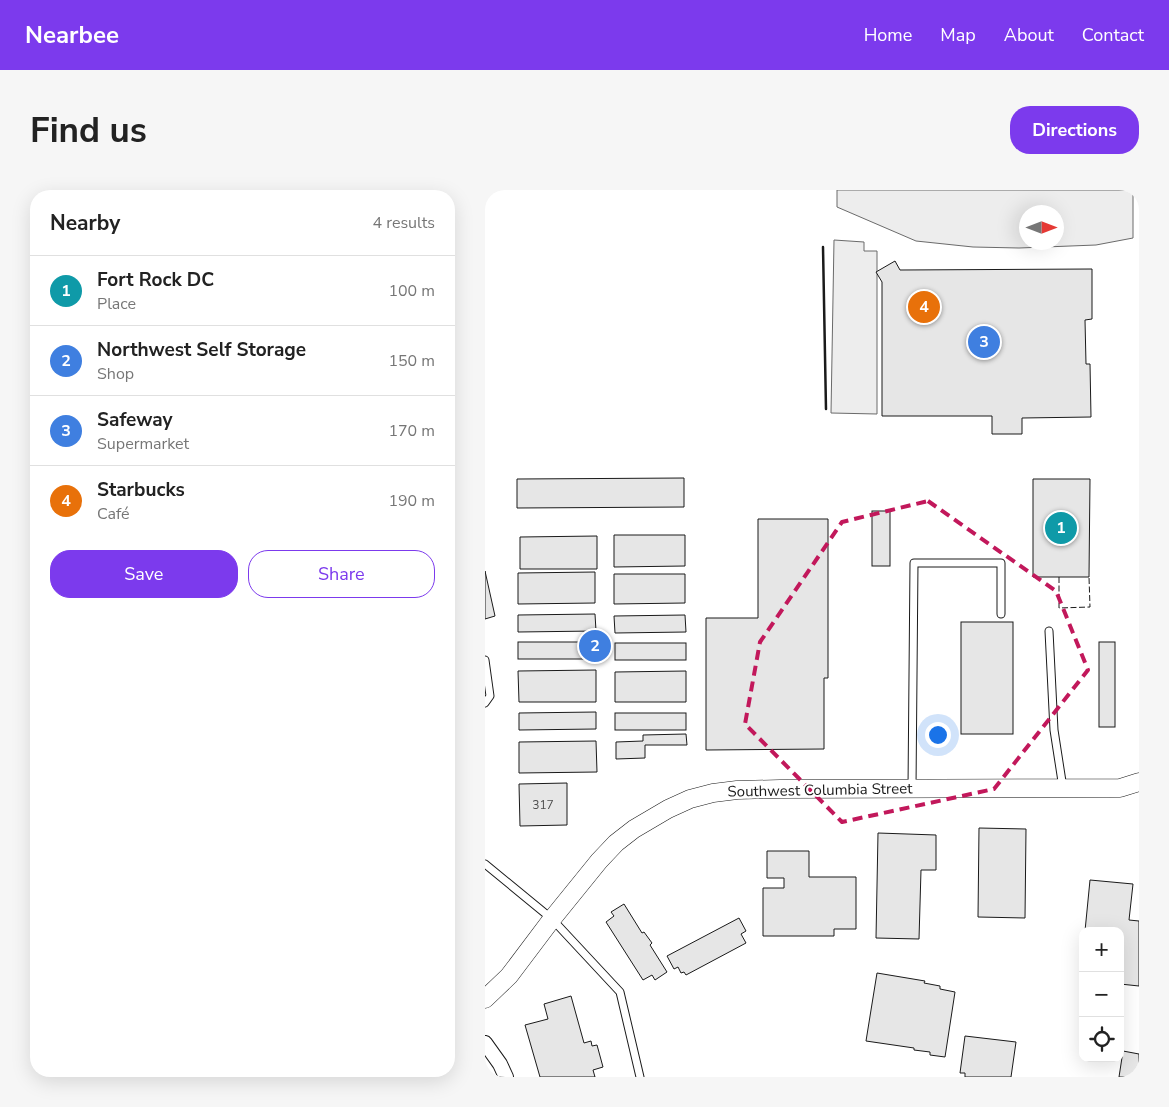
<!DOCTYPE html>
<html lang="en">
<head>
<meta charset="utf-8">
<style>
	body { margin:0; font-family:"Nunito Sans",sans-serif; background:#f6f6f6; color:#222 }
	.controls { position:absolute; right:15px; bottom:15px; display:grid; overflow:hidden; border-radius:10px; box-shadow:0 5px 20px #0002 }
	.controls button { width:45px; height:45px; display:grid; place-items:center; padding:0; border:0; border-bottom:1px solid #e0e0e0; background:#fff; color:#222; font:25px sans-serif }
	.compass { position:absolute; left:534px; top:15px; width:45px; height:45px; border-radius:50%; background:#fff; box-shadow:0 5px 20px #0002; rotate:90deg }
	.you { position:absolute; left:452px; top:544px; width:18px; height:18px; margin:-12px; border:4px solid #fff; border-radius:50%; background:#1a73e8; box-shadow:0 0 0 8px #1a73e833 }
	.badge { display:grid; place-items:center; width:32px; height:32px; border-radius:50%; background:#7c3aed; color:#fff; font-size:16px; font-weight:700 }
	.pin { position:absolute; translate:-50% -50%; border:2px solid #fff; box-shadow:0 1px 5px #0006 }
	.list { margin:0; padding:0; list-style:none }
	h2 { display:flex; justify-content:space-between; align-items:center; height:65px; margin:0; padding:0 20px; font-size:21px }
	h2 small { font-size:16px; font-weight:400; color:#767676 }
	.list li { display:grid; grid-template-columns:32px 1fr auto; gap:15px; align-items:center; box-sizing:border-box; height:70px; padding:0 20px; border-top:1px solid #e0e0e0 }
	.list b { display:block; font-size:19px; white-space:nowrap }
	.list p { margin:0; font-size:16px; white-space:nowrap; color:#767676 }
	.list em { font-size:16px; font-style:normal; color:#767676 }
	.actions { display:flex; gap:10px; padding:15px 20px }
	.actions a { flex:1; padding:11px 0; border:1px solid #7c3aed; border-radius:20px; text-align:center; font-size:18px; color:#7c3aed }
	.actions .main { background:#7c3aed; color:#fff }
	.icon { flex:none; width:28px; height:28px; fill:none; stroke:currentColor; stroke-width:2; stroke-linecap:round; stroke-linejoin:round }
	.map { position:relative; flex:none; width:654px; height:887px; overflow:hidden; border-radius:20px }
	header { display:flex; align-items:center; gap:30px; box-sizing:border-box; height:70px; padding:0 25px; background:#7c3aed; color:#fff }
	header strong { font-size:24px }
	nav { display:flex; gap:28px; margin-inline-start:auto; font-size:18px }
	.intro { display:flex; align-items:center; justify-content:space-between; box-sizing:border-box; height:120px; padding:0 30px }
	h1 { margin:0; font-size:35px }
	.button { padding:12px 22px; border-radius:20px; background:#7c3aed; color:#fff; font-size:18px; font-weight:700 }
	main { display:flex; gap:30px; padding:0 30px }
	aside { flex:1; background:#fff; border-radius:20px; box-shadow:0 5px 20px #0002 }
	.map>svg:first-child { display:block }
	.parking { fill:#ededed; stroke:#6a6a6a; fill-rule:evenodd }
	.building { fill:#e6e6e6; stroke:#1a1a1a }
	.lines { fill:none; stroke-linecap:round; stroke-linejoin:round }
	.service-casing { stroke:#1a1a1a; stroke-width:9 }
	.minor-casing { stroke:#1a1a1a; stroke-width:16 }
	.tertiary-casing { stroke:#1a1a1a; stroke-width:19 }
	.service { stroke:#fff; stroke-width:7 }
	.minor { stroke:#fff; stroke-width:14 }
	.tertiary { stroke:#fff; stroke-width:18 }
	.fence { stroke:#1a1a1a; stroke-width:1; stroke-dasharray:6 2.5; stroke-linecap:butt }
	.wall { stroke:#1a1a1a; stroke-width:2.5 }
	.marked { fill:none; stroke:#c2185b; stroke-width:4; stroke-dasharray:10 6; stroke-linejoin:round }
	.labels { text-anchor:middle; stroke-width:4; stroke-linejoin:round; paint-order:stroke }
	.number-label { font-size:12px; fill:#4d4d4d }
	.street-label { font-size:15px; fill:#1a1a1a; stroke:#fff }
</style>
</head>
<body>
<header>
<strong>Nearbee</strong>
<nav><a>Home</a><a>Map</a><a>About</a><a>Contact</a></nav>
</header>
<div class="intro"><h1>Find us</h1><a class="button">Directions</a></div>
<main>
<aside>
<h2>Nearby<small>4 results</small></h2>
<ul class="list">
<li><span class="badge" style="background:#0f9aa8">1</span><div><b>Fort Rock DC</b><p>Place</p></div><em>100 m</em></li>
<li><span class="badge" style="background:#3f7fe0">2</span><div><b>Northwest Self Storage</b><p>Shop</p></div><em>150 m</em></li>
<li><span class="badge" style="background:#3f7fe0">3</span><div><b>Safeway</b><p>Supermarket</p></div><em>170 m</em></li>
<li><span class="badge" style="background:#e8710a">4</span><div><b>Starbucks</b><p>Café</p></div><em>190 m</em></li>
</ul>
<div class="actions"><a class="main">Save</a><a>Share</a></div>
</aside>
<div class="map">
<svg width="654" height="887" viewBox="0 0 654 887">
	<rect width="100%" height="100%" fill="#fff"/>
	<g class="parking">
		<path d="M352 0H648V48L611 55 534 58 488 57 431 51 352 17ZM542 22H572V52H542Z"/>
		<polygon points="349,50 379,52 379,61 392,61 392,224 346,223"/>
	</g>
	<g class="building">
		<polygon points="410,71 415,80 607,79 607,129 600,130 601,174 605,174 606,227 537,228 537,244 507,244 507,226 397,226 397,92 391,82"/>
		<polygon points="199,288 199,317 32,318 32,289"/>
		<polygon points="548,289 605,289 604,387 548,387"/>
		<rect x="387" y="321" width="18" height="55"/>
		<polygon points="273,329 343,329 343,488 339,488 339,559 221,560 221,428 273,428"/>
		<polygon points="129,345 200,345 200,376 129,377"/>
		<polygon points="112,346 112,379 35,379 35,347"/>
		<polygon points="0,381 10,426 0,429"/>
		<polygon points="110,382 110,413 33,414 33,383"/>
		<polygon points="129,384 200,384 200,413 129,414"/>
		<polygon points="110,424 111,441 33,442 33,425"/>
		<polygon points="200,425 201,442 130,443 129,426"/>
		<rect x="476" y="432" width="52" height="112"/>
		<rect x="33" y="452" width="78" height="17"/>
		<rect x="614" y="452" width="16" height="85"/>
		<rect x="130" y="453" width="71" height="17"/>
		<polygon points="111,480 111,512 34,512 33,481"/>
		<polygon points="201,481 201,512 130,512 130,482"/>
		<polygon points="111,522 111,539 34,540 34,523"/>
		<rect x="130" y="523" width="71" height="17"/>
		<polygon points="201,544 202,555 160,555 160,568 131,569 131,552 158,551 158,545"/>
		<polygon points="111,551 112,582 34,583 34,552"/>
		<polygon points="82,593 82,635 35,636 34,594"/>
		<polygon points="494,638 541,639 540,728 493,727"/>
		<polygon points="393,643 451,645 451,680 436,680 434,749 391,748"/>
		<polygon points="282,661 324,661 324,687 371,687 371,739 349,739 349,746 278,746 278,698 299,698 299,688 282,688"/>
		<polygon points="605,690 648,694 644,730 654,731 654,796 635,794 635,741 600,741"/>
		<polygon points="139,714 157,743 159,742 167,753 165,755 182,782 170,790 167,785 158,790 121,732 129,726 126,722"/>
		<polygon points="254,728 261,741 256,744 261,753 201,785 199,782 196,783 193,777 189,779 182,766"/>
		<polygon points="392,783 440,791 439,793 455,796 455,799 470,802 460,867 445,865 445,862 429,860 429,858 381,851"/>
		<polygon points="86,806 99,853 106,851 107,856 112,855 118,877 108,880 110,887 55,887 40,835 63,829 59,814"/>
		<polygon points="480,846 531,852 526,887 480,887 480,883 475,883"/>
		<polygon points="638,861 654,864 654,887 634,887"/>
	</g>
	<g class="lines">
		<g class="service-casing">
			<g id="service">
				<polyline points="564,441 569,540 578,598"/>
				<polyline points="0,470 5,506 0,513"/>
				<polyline points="427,598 429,373 516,373 516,424"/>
				<polyline points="0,674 67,729 135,802 155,887"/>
			</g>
		</g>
		<g class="minor-casing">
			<polyline id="minor" points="0,853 15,874 21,887"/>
		</g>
		<g class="tertiary-casing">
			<polyline id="tertiary" points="0,809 24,786 67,729 114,671 131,653 149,639 183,619 205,609 228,603 252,600 295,599 635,598 654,592"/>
		</g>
		<use href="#service" class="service"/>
		<use href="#minor" class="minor"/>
		<use href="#tertiary" class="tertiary"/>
		<polyline class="fence" points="574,387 574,418 605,417 604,387"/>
		<polyline class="wall" points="338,57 341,219"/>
	</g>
	<path class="marked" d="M443 311 571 401 603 480 509 599 357 632 260 534 275 452 357 332Z"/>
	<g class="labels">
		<g class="number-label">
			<text x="58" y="619">317</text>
		</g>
		<g class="street-label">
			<text transform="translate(335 600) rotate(-1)" y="5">Southwest Columbia Street</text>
		</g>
	</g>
</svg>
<div class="controls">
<button>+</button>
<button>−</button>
<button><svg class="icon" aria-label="locate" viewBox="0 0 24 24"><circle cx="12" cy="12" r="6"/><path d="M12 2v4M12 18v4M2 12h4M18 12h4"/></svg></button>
</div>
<svg class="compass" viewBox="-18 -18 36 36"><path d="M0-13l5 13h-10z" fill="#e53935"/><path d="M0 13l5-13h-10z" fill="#767676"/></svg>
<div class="you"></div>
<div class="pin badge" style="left:576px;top:338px;background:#0f9aa8">1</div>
<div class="pin badge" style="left:110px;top:456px;background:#3f7fe0">2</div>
<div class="pin badge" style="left:499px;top:152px;background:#3f7fe0">3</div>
<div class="pin badge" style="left:439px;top:117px;background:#e8710a">4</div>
</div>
</main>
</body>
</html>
